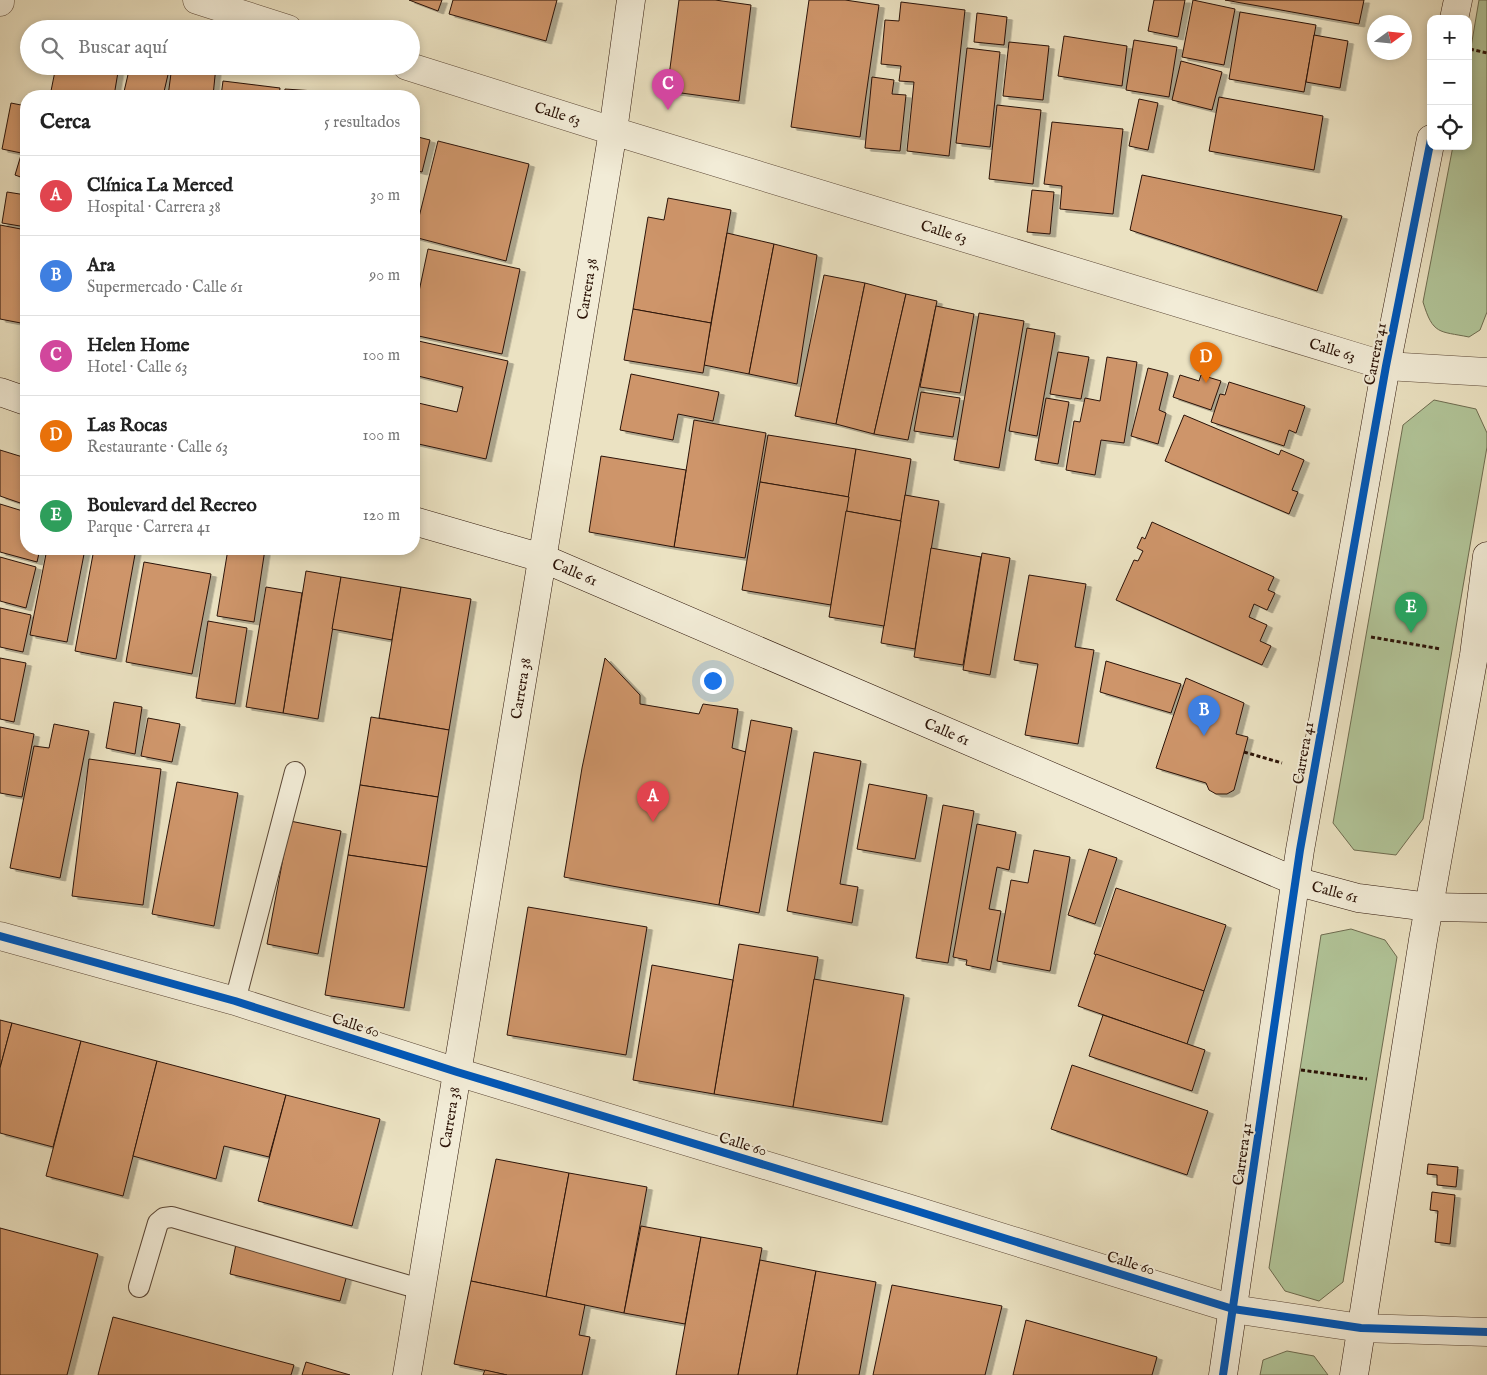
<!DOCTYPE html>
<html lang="es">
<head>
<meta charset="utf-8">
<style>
	body { margin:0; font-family:"IM FELL English",serif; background:#f6f6f6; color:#222 }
	.controls { position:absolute; right:15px; top:15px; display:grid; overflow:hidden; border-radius:10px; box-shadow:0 2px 8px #0003 }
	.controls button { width:45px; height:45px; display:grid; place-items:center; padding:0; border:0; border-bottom:1px solid #e0e0e0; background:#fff; color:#222; font:25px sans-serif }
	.compass { position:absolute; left:1367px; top:15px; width:45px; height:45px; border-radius:50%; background:#fff; box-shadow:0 2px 8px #0003; rotate:75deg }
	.you { position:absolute; left:712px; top:680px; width:18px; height:18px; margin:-12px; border:4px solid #fff; border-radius:50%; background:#1a73e8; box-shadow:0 0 0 8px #1a73e833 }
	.badge { display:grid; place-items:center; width:32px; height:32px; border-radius:50%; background:#8f2418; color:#fff; font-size:16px; font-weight:700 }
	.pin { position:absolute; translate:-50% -41px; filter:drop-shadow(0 1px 2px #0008) }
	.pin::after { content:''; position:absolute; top:26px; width:18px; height:15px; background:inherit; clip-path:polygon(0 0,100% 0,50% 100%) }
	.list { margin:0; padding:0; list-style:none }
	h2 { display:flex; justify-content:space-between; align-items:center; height:65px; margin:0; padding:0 20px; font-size:21px }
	h2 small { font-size:16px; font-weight:400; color:#767676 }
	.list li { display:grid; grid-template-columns:32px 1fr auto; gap:15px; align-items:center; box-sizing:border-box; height:80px; padding:0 20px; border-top:1px solid #e0e0e0 }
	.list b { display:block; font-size:19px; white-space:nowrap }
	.list p { margin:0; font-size:16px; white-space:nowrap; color:#767676 }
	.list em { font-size:16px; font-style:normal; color:#767676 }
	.icon { flex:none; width:28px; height:28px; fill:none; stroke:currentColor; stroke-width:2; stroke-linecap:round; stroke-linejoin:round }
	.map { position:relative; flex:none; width:1487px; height:1375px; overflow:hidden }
	.search { position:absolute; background:#fff; box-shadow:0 2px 8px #0003; left:20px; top:20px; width:400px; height:55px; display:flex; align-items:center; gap:12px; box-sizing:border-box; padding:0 18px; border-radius:28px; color:#767676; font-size:19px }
	.panel { position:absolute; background:#fff; box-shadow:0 2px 8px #0003; left:20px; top:90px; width:400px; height:465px; border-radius:20px }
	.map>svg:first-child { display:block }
	.green { fill:#b1c498; stroke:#6e6c50 }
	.building { fill:#ce956a; stroke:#2b1307; filter:url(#shadow) }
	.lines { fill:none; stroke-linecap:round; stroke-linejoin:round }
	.lane-casing { stroke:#5b4736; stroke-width:22 }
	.street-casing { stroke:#5b4736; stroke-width:29 }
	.secondary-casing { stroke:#2b1307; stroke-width:29 }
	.path { stroke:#2b1307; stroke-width:3; stroke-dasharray:4 2.5; stroke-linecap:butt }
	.lane { stroke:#f2ecd7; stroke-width:20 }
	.street { stroke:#f2ecd7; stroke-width:28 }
	.secondary { stroke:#f2ecd7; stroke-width:28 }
	.cycleway-casing { stroke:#f2ecd7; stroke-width:11 }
	.cycleway { stroke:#0057b8; stroke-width:8 }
	.labels { text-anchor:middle; stroke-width:4; stroke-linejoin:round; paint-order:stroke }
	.street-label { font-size:15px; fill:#2b1307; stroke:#f2ecd7 }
</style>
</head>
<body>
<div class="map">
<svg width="1487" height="1375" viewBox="0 0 1487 1375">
	<defs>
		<filter id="shadow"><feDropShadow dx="5.5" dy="3" stdDeviation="0" flood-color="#0004"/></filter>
	</defs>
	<rect width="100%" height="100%" fill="#ebe2c2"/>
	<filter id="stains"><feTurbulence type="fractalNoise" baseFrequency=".004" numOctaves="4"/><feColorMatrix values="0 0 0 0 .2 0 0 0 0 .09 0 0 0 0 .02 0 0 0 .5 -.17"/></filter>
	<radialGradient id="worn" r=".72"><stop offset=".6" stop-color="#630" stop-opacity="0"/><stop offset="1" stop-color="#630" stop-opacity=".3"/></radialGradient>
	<g class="green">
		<path d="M1479 0H1487V312L1480 330 1469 337C1439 331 1433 335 1423 302L1453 146H1468V65Z"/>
		<polygon points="1434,400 1476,409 1487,433 1487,447 1423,819 1396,855 1354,850 1333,823 1403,425"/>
		<polygon points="1351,929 1385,940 1397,957 1343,1282 1319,1301 1285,1291 1269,1268 1321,935"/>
		<polygon points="1287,1351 1314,1356 1328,1375 1260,1375 1263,1360"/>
	</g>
	<g class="building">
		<polygon points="409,0 442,0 438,11"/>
		<polygon points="453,0 557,0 546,41 449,14"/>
		<polygon points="679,0 715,0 751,5 739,101 667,91"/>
		<polygon points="809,0 845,0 879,5 860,137 791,127"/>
		<polygon points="1154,0 1185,0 1178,37 1148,31"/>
		<polygon points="1193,0 1235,9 1224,65 1182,57"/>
		<polygon points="1225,0 1364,0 1359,24"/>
		<polygon points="901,2 965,10 949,156 907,151 914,82 899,81 901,66 881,64 885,20 899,21"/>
		<polygon points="1240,12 1316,25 1304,92 1229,79"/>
		<polygon points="977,13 1007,17 1004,45 974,42"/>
		<polygon points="1314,35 1348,41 1340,88 1306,82"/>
		<polygon points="1064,36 1127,46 1122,86 1058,76"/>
		<polygon points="1134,40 1177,47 1169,97 1126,90"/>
		<polygon points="1009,42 1049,46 1043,100 1003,96"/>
		<polygon points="967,48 1000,52 990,147 956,143"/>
		<polygon points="1181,61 1222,72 1212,110 1172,100"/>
		<polygon points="56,66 119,66 114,96 50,96"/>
		<polygon points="130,66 170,66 163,96 123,96"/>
		<polygon points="172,66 216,66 213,96 168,96"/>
		<polygon points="872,77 894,80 892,94 906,95 900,151 865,148"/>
		<polygon points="223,81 280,88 279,96 221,96"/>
		<polygon points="285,89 330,92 329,96 284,96"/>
		<polygon points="1219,97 1323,116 1314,170 1209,151"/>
		<polygon points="1139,99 1158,103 1148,150 1129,146"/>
		<polygon points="11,103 26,106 26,154 2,149"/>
		<polygon points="997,105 1041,110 1033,184 989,179"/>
		<polygon points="1052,122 1123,129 1113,214 1060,209 1062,186 1044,184"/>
		<polygon points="414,136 430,140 422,172 414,170"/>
		<polygon points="438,141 529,164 506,261 414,237"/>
		<polygon points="21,155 26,157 26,179 15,175"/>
		<polygon points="1142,175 1342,216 1317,291 1130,230"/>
		<polygon points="1032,190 1054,192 1050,234 1027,232"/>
		<polygon points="7,192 26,195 26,227 2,223"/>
		<polygon points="668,198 731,210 711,323 633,309 648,217 664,220"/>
		<polygon points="0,225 26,230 26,324 0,319"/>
		<polygon points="727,233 774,244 749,374 704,365"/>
		<polygon points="774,244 817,255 797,384 749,374"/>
		<polygon points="428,249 520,269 502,354 414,335 414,315"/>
		<polygon points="824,275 865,283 836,424 795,416"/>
		<polygon points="865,283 906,294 874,434 836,424"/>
		<polygon points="906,294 937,301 908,440 874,434"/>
		<polygon points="936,306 974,314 960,393 920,387"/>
		<polygon points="633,309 711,323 703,373 624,360"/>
		<polygon points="979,313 1024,321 999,468 954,460"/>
		<polygon points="1027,328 1055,333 1037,436 1009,431"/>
		<polygon points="414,340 508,361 486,459 414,443 414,402 457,412 463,387 414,375"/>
		<polygon points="1058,352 1089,357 1081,399 1050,394"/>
		<polygon points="1107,357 1137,362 1124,443 1101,440 1095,475 1066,470 1074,421 1080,422 1085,398 1100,401"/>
		<polygon points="1148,368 1168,373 1159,410 1166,413 1158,444 1131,436"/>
		<polygon points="631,374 719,392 713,421 678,414 673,440 620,430"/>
		<polygon points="1180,375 1199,381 1201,375 1221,381 1211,410 1173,397"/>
		<polygon points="1229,382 1305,406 1296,433 1289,430 1284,446 1211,422 1220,394 1225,395"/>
		<polygon points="921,392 960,398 953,437 914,431"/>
		<polygon points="1046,398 1069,402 1058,464 1035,460"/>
		<polygon points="1184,415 1279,455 1281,450 1304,460 1292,490 1298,492 1289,514 1165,461"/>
		<polygon points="694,420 766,433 745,558 674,547"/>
		<polygon points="768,435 856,449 849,497 760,482"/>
		<polygon points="856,449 911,459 901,521 846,511"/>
		<polygon points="0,450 26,458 26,505 0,496"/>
		<polygon points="601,456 686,470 674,547 589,532"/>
		<polygon points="760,482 849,497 831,605 742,590"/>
		<polygon points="905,495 939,501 915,649 881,643"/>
		<polygon points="0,504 26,512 26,549 40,549 37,562 0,552"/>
		<polygon points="846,511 901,521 884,626 829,617"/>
		<polygon points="1152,522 1274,577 1268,590 1275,593 1267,610 1254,604 1249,617 1267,625 1260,641 1271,646 1262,665 1116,600 1134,560 1138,561 1143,551 1137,548 1142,537 1145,539"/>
		<polygon points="931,548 981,557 963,665 914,657"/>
		<polygon points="47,549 85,549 67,642 30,635"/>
		<polygon points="94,549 136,549 116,659 75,651"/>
		<polygon points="228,549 265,549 254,622 217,616"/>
		<polygon points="982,553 1010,558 990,675 963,670"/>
		<polygon points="0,557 36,567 26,608 0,601"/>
		<polygon points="144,562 211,574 192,674 126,662"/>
		<polygon points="306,571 341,577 318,719 283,713"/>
		<polygon points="1029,575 1086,584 1075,647 1094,650 1078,744 1025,735 1038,664 1014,660"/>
		<polygon points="341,577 401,587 392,640 332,629"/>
		<polygon points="266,587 302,593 283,713 246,707"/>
		<polygon points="401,587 471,599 449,730 379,718"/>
		<polygon points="0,608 31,615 23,652 0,647"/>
		<polygon points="208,621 247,628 235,704 196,698"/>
		<polygon points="0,658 26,663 14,722 0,719"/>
		<polygon points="605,658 640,695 640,704 699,714 703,704 738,709 732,748 746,752 719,905 612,886 564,877 582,768"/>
		<polygon points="1106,661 1181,684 1171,713 1100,692"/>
		<polygon points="1186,678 1244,703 1236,734 1248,737 1234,790 1227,794 1216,794 1209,790 1206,783 1156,768"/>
		<polygon points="114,702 142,707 135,754 106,748"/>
		<polygon points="371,717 449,730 438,797 360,785"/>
		<polygon points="148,718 180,724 172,762 141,756"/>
		<polygon points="751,720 792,728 759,913 719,905"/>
		<polygon points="54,724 89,731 60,878 10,868 34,746 49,748"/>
		<polygon points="0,727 34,734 22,797 0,793"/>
		<polygon points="814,752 861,761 840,884 858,887 852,923 787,911"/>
		<polygon points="89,759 161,769 143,905 72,896"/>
		<polygon points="177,782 238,793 214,926 152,914"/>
		<polygon points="869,784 927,795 915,859 857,849"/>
		<polygon points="360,785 438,797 427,867 348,855"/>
		<polygon points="943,805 974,811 948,963 916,958"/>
		<polygon points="290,821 341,831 318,954 267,944"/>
		<polygon points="977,824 1016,832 1009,870 997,867 989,909 1001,911 990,970 966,965 967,960 953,957"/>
		<polygon points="1089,849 1117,858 1095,924 1068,915"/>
		<polygon points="1034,850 1070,857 1050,971 997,961 1011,880 1028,883"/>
		<polygon points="348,855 427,867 404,1008 325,995"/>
		<polygon points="1116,888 1226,925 1204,991 1094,954"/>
		<polygon points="528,907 647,927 626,1055 507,1035"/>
		<polygon points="739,944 818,957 793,1107 714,1094"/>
		<polygon points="1096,954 1204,991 1187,1044 1078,1006"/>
		<polygon points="652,965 733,980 714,1094 633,1080"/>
		<polygon points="814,979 904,995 882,1122 793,1107"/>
		<polygon points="1103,1015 1205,1050 1192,1091 1089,1056"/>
		<polygon points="0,1020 12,1023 0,1068"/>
		<polygon points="12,1023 81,1041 53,1147 0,1133 0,1068"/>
		<polygon points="81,1041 157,1061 123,1196 46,1176"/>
		<polygon points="157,1061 286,1095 269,1157 224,1146 216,1179 133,1156"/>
		<polygon points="1072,1065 1208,1111 1187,1175 1051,1129"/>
		<polygon points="286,1095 380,1119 352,1226 258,1201"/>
		<polygon points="496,1159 569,1173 546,1297 471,1281"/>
		<polygon points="1428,1164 1458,1167 1456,1187 1437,1185 1437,1175 1427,1174"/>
		<polygon points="569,1173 647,1187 624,1313 546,1297"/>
		<polygon points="1432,1192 1455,1195 1450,1244 1435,1242 1438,1211 1430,1210"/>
		<polygon points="641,1226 701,1237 685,1324 624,1313"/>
		<polygon points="0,1228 98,1254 67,1375 0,1375"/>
		<polygon points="701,1237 762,1248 738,1375 676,1375"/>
		<polygon points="236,1244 348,1271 340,1301 230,1274"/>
		<polygon points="760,1260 816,1271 797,1375 738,1375"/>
		<polygon points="816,1271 876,1282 859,1375 797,1375"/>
		<polygon points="471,1281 585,1305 579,1335 590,1337 582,1375 507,1375 454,1364"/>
		<polygon points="892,1285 1002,1306 985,1375 873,1375"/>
		<polygon points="113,1317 294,1365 291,1375 98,1375"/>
		<polygon points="1026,1320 1157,1357 1152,1375 1013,1375"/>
		<polygon points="306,1362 350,1375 302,1375"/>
		<polygon points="485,1370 507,1375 483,1375"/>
	</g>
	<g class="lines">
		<g class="lane-casing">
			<g id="lane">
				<polyline points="235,1001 295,772"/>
				<polyline points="139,1287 158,1223 164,1218 172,1217 420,1289"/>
			</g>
		</g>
		<g class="street-casing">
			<g id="street">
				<polyline points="197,0 288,29"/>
				<polyline points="0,2 0,0"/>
				<path id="s1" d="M407 66 613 131 1386 366 1487 372"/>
				<polyline points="0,936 235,1001 457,1072 907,1208 1233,1309 1361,1328 1487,1332"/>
			</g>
		</g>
		<g class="secondary-casing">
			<g id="secondary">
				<polyline points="1454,19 1458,0"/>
				<polyline points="0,392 26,401"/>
				<path id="s2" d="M414 521 542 558 1295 881 1358 898 1429 907 1487 908"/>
				<path id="s3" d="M407 1375 613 131 631 0"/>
				<polyline points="1223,1375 1300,850 1386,366 1431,139"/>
				<polyline points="1354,1375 1423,940 1474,655 1487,556"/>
			</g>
		</g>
		<g class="path">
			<polyline points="1470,49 1487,53"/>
			<polyline points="1371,637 1441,649"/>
			<polyline points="1244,752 1282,763"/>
			<polyline points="1301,1070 1367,1079"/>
		</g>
		<use href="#lane" class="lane"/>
		<use href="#street" class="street"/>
		<use href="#secondary" class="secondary"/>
		<g class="cycleway-casing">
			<g id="cycleway">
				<polyline points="0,936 235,1001 457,1072 907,1208 1233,1309 1361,1328 1487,1332"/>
				<polyline points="1223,1375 1300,850 1386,366 1431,139"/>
			</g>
		</g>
		<use href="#cycleway" class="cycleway"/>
	</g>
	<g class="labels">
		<g class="street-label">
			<text dy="5" stroke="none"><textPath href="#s1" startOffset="158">Calle 63</textPath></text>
			<text dy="5" stroke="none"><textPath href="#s1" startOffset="562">Calle 63</textPath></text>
			<text dy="5" stroke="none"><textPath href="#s3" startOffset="1101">Carrera 38</textPath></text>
			<text dy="5" stroke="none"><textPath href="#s1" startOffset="968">Calle 63</textPath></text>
			<text transform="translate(1375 354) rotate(-79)" y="5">Carrera 41</text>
			<text dy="5" stroke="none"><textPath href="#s2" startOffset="169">Calle 61</textPath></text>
			<text dy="5" stroke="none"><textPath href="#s3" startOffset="696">Carrera 38</textPath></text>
			<text dy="5" stroke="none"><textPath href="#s2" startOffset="574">Calle 61</textPath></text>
			<text transform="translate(1303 753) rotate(-80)" y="5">Carrera 41</text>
			<text dy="5" stroke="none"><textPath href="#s2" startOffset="994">Calle 61</textPath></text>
			<text transform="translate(356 1025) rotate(18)" y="5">Calle 60</text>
			<text dy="5" stroke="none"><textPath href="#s3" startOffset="261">Carrera 38</textPath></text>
			<text transform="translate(743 1144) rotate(17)" y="5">Calle 60</text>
			<text transform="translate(1242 1154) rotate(-82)" y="5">Carrera 41</text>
			<text transform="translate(1131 1263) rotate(17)" y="5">Calle 60</text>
		</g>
	</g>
	<rect width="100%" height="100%" filter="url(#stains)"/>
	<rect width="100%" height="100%" fill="url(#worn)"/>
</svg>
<div class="controls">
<button>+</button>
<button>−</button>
<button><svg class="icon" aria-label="locate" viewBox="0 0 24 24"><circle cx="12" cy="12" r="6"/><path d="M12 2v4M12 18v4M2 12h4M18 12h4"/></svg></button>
</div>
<svg class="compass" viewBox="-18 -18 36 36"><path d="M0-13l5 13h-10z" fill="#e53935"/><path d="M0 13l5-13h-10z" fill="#767676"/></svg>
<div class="you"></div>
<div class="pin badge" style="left:653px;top:822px;background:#e0444e">A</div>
<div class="pin badge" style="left:1204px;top:736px;background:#3f7fe0">B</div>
<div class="pin badge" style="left:668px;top:110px;background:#d1479c">C</div>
<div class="pin badge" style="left:1206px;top:383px;background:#e8710a">D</div>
<div class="pin badge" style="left:1411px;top:633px;background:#2e9e5b">E</div>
<div class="search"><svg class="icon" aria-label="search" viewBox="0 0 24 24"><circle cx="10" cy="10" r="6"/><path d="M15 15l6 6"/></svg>Buscar aquí</div>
<section class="panel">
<h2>Cerca<small>5 resultados</small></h2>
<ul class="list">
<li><span class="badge" style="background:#e0444e">A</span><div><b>Clínica La Merced</b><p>Hospital · Carrera 38</p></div><em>30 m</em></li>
<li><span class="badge" style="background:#3f7fe0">B</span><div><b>Ara</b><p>Supermercado · Calle 61</p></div><em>90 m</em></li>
<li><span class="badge" style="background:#d1479c">C</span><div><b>Helen Home</b><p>Hotel · Calle 63</p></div><em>100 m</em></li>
<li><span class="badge" style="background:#e8710a">D</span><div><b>Las Rocas</b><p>Restaurante · Calle 63</p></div><em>100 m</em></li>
<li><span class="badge" style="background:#2e9e5b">E</span><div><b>Boulevard del Recreo</b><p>Parque · Carrera 41</p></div><em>120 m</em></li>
</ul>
</section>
</div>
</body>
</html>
